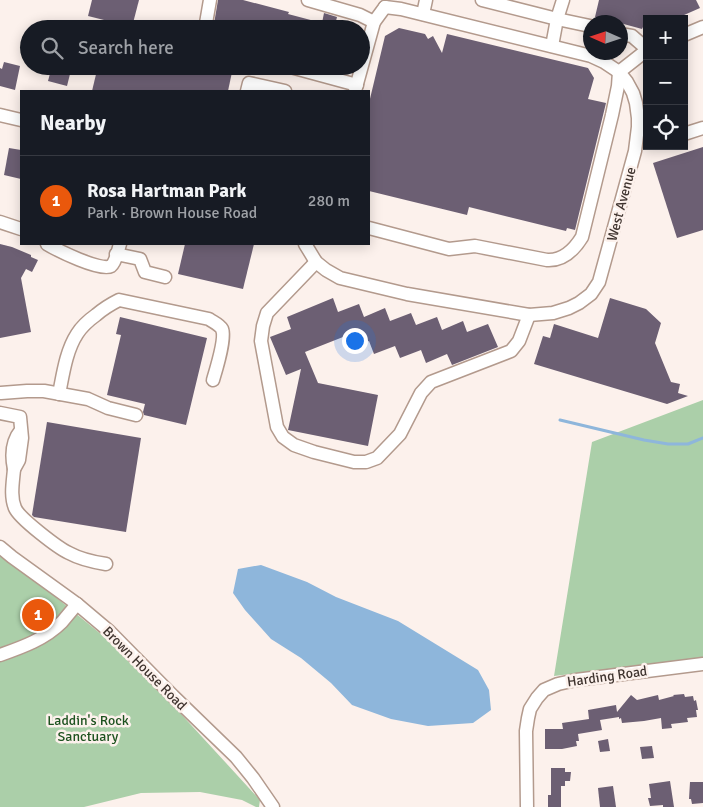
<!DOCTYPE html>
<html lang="en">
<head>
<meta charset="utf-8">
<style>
	body { margin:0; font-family:Signika,sans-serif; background:#242831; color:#f1f3f6 }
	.controls { position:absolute; right:15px; top:15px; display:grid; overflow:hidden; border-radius:0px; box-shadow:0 2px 12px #0003 }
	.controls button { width:45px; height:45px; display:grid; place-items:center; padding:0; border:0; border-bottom:1px solid #363941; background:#171b24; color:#f1f3f6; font:25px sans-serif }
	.compass { position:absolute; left:583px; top:15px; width:45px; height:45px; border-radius:50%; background:#171b24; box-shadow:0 2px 12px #0003; rotate:273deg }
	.you { position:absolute; left:354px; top:340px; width:18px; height:18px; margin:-12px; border:4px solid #fff; border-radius:50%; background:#1a73e8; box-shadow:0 0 0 8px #1a73e833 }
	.badge { display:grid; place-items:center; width:32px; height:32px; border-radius:50%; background:#ea580c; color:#fff; font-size:16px; font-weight:700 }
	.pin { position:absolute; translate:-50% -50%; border:2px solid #fff; box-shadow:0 1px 5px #0006 }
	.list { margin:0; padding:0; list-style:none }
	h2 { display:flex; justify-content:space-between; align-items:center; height:65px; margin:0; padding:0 20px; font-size:21px }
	h2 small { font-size:16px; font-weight:400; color:#9ea1a6 }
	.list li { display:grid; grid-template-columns:32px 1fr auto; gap:15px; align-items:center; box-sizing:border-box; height:90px; padding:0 20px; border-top:1px solid #363941 }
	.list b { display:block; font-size:19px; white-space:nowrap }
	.list p { margin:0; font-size:16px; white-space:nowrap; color:#9ea1a6 }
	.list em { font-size:16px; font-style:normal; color:#9ea1a6 }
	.icon { flex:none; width:28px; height:28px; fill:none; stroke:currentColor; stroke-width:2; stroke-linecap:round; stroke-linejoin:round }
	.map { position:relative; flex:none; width:703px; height:807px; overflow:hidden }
	.search { position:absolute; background:#171b24; box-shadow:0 2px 12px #0003; left:20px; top:20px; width:350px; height:55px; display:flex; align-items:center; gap:12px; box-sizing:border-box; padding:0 18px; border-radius:28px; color:#9ea1a6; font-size:19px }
	.panel { position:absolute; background:#171b24; box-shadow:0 2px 12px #0003; left:20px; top:90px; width:350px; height:155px; border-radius:0px }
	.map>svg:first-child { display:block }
	.green { fill:#abcfa9 }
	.water { fill:#8eb6db }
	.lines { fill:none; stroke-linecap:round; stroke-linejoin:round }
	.stream { stroke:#8eb6db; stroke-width:3 }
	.building { fill:#6c5f73 }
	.minor-casing { stroke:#b39a8d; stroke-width:15 }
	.minor { stroke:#fff; stroke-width:12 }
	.labels { text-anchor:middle; stroke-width:5; stroke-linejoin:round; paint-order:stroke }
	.street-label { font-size:14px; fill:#3f342f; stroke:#fcf1ec }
	.park-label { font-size:14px; fill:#1d521f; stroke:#fcf1ec }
</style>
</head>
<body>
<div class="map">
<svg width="703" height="807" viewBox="0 0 703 807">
	<rect width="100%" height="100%" fill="#fcf1ec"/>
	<g class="green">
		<polygon points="703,400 703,659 579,673 554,676 592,442"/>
		<polygon points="0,555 52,594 102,635 181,714 260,800 259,807 256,807 242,800 200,792 141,793 84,807 0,807"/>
	</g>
	<polygon class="water" points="261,565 307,582 336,597 398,621 478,670 489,690 491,710 473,723 428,726 391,719 352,705 331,683 301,658 271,639 245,610 233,593 238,569"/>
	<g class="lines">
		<polyline class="stream" points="560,420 644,440 668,444 688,444 703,438"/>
	</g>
	<g class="building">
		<polygon points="92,0 139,0 132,27 88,16"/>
		<polygon points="218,0 243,0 289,12 288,14 322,23 324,13 337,17 334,29 233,29 214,24"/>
		<polygon points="599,0 696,0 700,8 675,19 647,19 647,24 644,25 642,29 620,23 620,22 595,17"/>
		<polygon points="399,28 425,34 428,39 433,36 442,53 447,34 588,68 594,78 588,99 606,103 575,230 567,228 566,231 469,207 467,215 369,191 369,103 385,36"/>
		<polygon points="4,62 20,66 15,90 0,86 0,68 2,69"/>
		<polygon points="52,66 72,66 67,86 48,81"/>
		<polygon points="98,66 210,66 232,72 228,91 92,91"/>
		<polygon points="703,147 703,230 677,238 653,163"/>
		<polygon points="9,148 21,150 21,179 4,175"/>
		<polygon points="0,244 12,247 31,255 31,257 38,260 32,272 26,269 21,278 31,332 0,338"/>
		<polygon points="185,244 254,244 243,289 178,274"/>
		<polygon points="333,298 338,312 359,304 364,317 385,308 390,321 411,313 416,325 437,317 442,330 463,321 467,332 488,324 498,347 452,365 447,354 426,363 421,350 400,358 395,346 374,354 369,341 348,350 343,337 305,352 318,383 378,395 368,446 288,430 301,369 286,375 270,337 291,329 287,317"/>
		<polygon points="610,298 646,309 661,323 655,343 671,382 680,384 678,393 688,396 667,404 534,364 543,336 550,338 554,324 598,338"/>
		<polygon points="120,317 207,338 186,425 144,415 143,412 145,404 107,395 121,335 116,334"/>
		<polygon points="47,422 141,438 126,532 34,517 32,515"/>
		<polygon points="684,694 685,697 693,696 694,701 696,700 698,710 696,710 697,717 687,718 688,722 671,724 672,728 662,729 661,718 644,721 622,723 621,718 619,719 619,717 600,720 602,730 578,734 579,741 576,741 577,746 562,749 545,749 545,729 563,729 562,723 589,719 588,710 616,705 617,712 631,695 637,700 658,695 659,700 674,696 673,695"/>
		<polygon points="608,739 610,751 600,752 598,741"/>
		<polygon points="652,746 654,758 642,759 640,747"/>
		<polygon points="551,768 565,768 565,772 571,772 570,781 565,781 565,786 561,786 561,807 548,807 548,795 551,795"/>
		<polygon points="670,781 674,807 663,807 663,805 650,806 648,798 651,798 649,784"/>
		<polygon points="690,782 703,782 703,803 692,804 691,799 689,799"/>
		<polygon points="613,786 616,807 600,807 598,788"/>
	</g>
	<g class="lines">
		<g class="minor-casing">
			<g id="minor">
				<polyline points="308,0 360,15 374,22"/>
				<polyline points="482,0 557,19 590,26"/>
				<polyline points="423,14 426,0"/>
				<polyline points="205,29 210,0"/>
				<polyline points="620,34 632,36 647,49"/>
				<polyline points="684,35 703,27"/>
				<polyline points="552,46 557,19 563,0"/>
				<polyline points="287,66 357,85"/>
				<polyline points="247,91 249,83 285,91"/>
				<polyline points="355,91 374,22 385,7"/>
				<polyline points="0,115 21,120"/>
				<polyline points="684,134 703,128"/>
				<polyline points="0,222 21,229"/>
				<path d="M369 228 449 249 475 246 547 260C563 261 574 250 582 237L612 115 618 86 619 72 647 50"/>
				<path d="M47 244C57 250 101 272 111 266 116 262 118 250 120 244"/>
				<polyline points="305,244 316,262 326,270 340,278 407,294 529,315 553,313 569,308 579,303 591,294 599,282 635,151 638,127 638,118 636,103 633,93 627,82 619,72 604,62 591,56 401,9 385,7"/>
				<polyline points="116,254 140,259 145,272 165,277"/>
				<polyline points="316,262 267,313 263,326 261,341 277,427 283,437 294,445 314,452 354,462 366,462 377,458 400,434 421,393 431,382 511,351 519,341 529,315"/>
				<polyline points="1,393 27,391 44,391 88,399 108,408 136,415"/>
				<path d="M59 394C63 374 66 351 77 334 82 326 89 320 96 315 103 309 111 304 119 300L209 319C213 322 219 324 222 329 226 338 216 370 213 380"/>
				<path d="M0 413 20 417 22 438 19 460 14 469C11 455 12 441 21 430"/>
				<path d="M14 469C13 482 10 496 15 508 19 518 58 548 69 553 80 559 93 562 106 564"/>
				<polyline points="0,547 12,557 77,604 109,631 173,696 236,757 253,778 273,807"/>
				<path d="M0 655C23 647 45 639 62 622 67 616 72 610 77 604"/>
				<polyline points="527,807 526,731 528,718 530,709 537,698 544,690 558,684 576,680 703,664"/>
			</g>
		</g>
		<use href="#minor" class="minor"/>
	</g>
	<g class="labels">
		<g class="street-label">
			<text transform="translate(621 204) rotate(-75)" y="5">West Avenue</text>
			<text transform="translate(145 668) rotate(45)" y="5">Brown House Road</text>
			<text transform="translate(607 676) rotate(-8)" y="5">Harding Road</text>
		</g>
		<g class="park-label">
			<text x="88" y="725">Laddin's Rock<tspan x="88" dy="16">Sanctuary</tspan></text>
		</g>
	</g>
</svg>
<div class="controls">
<button>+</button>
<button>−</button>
<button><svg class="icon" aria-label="locate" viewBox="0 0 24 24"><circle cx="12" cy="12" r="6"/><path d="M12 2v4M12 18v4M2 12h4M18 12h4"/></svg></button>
</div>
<svg class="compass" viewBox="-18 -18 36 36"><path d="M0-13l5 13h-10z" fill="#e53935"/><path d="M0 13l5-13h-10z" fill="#9ea1a6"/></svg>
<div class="you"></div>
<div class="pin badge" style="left:38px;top:615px">1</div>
<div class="search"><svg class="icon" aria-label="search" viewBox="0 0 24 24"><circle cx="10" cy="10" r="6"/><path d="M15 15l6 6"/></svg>Search here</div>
<section class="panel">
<h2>Nearby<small></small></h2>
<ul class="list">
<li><span class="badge">1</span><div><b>Rosa Hartman Park</b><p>Park · Brown House Road</p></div><em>280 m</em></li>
</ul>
</section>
</div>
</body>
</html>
